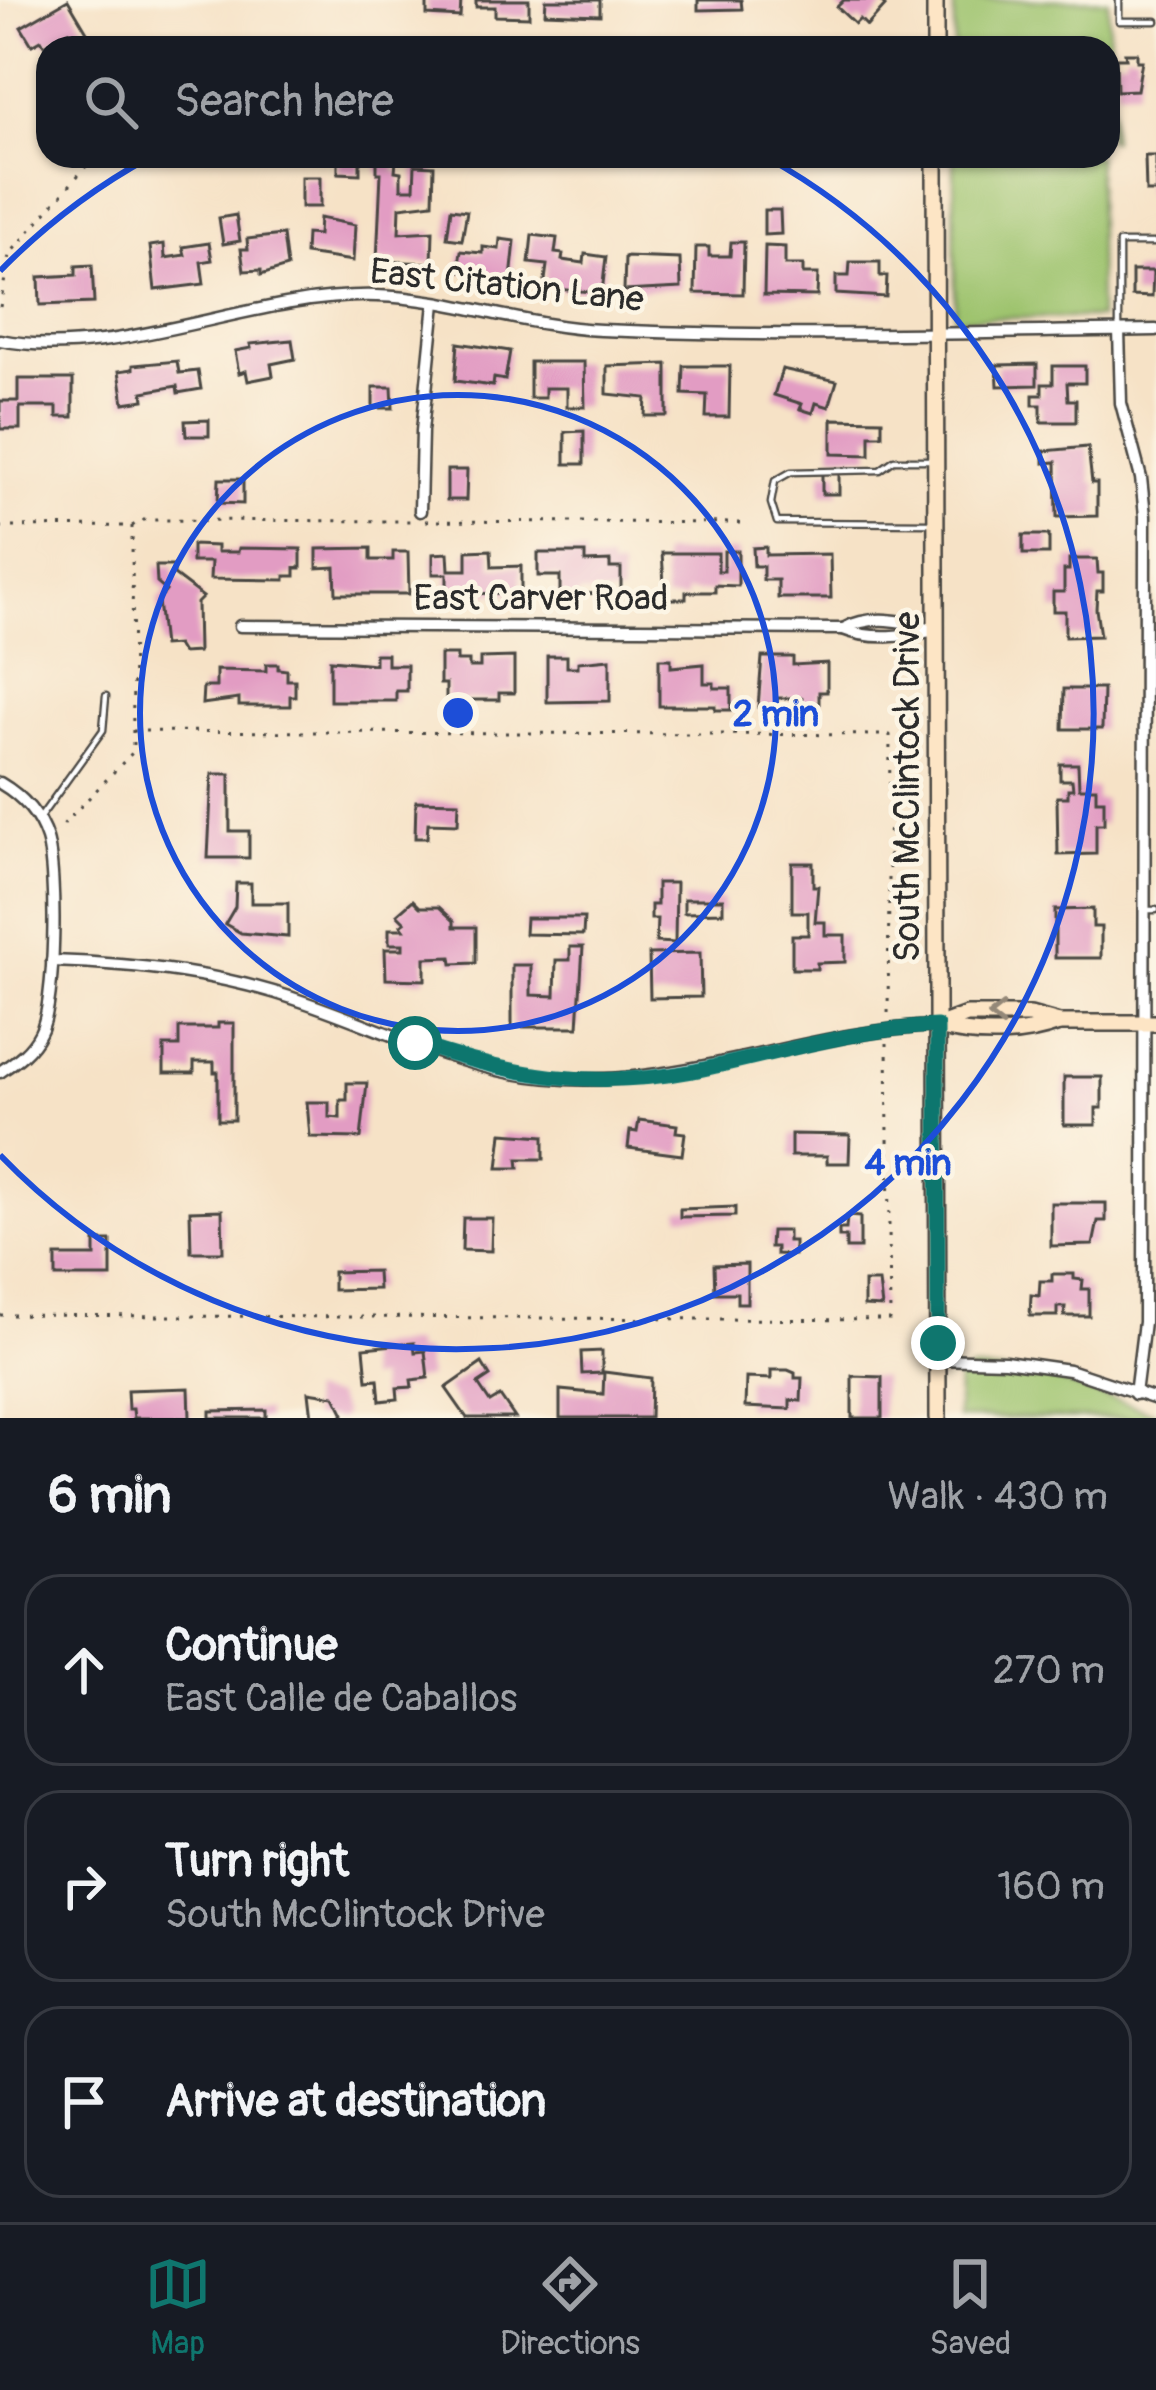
<!DOCTYPE html>
<html lang="en">
<head>
<meta charset="utf-8">
<style>
	body { margin:0; font-family:Pangolin,sans-serif; background:#242831; color:#f1f3f6 }
	.stop { position:absolute; width:36px; height:36px; margin:-27px; border:9px solid #0f766e; border-radius:50%; background:#fff }
	.stop.end { background:#0f766e; border-color:#fff; box-shadow:0 3px 12px #0008 }
	.list { margin:0; padding:0; list-style:none }
	h2 { display:flex; justify-content:space-between; align-items:center; height:156px; margin:0; padding:0 48px; font-size:51px }
	h2 small { font-size:39px; font-weight:400; color:#9ea1a6 }
	.list li { display:grid; grid-template-columns:78px 1fr auto; gap:36px; align-items:center; box-sizing:border-box; height:192px; margin:0 24px 24px; padding:0 24px; border:3px solid #363941; border-radius:36px }
	.list b { display:block; font-size:45px; white-space:nowrap }
	.list p { margin:0; font-size:39px; white-space:nowrap; color:#9ea1a6 }
	.list em { font-size:39px; font-style:normal; color:#9ea1a6 }
	.icon { flex:none; width:66px; height:66px; fill:none; stroke:currentColor; stroke-width:2; stroke-linecap:round; stroke-linejoin:round }
	.map { position:relative; flex:none; width:1156px; height:1418px; overflow:hidden }
	.search { position:absolute; background:#171b24; box-shadow:0 3px 9px #0004; left:36px; right:36px; top:36px; height:132px; display:flex; align-items:center; gap:30px; box-sizing:border-box; padding:0 42px; border-radius:36px; color:#9ea1a6; font-size:45px }
	.sheet { height:804px; background:#171b24 }
	nav { display:flex; justify-content:space-around; align-items:center; box-sizing:border-box; height:168px; border-top:3px solid #363941; background:#171b24; font-size:33px; color:#9ea1a6 }
	nav a { display:grid; justify-items:center; gap:6px }
	nav .on { color:#0f766e }
	.map>svg:first-child { display:block }
	.green { fill:#9dc36d; stroke:#64774c; stroke-width:3 }
	.building { fill:#e29cc3 }
	.lines { fill:none; stroke-linecap:round; stroke-linejoin:round }
	.lane-casing { stroke:#494642; stroke-width:9 }
	.street-casing { stroke:#494642; stroke-width:15 }
	.secondary-casing { stroke:#494642; stroke-width:20 }
	.path { stroke:#494642; stroke-width:3; stroke-dasharray:3 9; stroke-linecap:butt }
	.lane { stroke:#fff; stroke-width:4.5 }
	.street { stroke:#fff; stroke-width:10 }
	.secondary { stroke:#fde5c5; stroke-width:15 }
	.oneway { stroke:#948878 }
	.route { stroke:#0f766e; stroke-width:15 }
	.ring { fill:none; stroke:#1d4ed8; stroke-width:6 }
	.labels { text-anchor:middle; stroke-width:9; stroke-linejoin:round; paint-order:stroke }
	.street-label { font-size:36px; fill:#2b2b2b; stroke:#fcf5e5 }
	.centre { fill:#1d4ed8; stroke:#fcf5e5; stroke-width:6 }
	.ring-label { font-size:36px; text-anchor:middle; font-weight:bold; fill:#1d4ed8; stroke:#fcf5e5; stroke-width:9; stroke-linejoin:round; paint-order:stroke }
</style>
</head>
<body>
<div class="map">
<svg width="1156" height="1418" viewBox="0 0 1156 1418">
	<rect width="100%" height="100%" fill="#fcf5e5"/>
	<filter id="ink" filterUnits="userSpaceOnUse"><feTurbulence type="fractalNoise" baseFrequency=".00833" numOctaves="2"/><feDisplacementMap in="SourceGraphic" scale="24" xChannelSelector="R" yChannelSelector="G"/><feConvolveMatrix kernelMatrix="1 2 1 2 8 2 1 2 1" color-interpolation-filters="sRGB"/></filter>
	<filter id="wash" filterUnits="userSpaceOnUse"><feTurbulence type="fractalNoise" baseFrequency=".004" numOctaves="4" result="noise"/><feDisplacementMap in="SourceGraphic" scale="48" xChannelSelector="R" yChannelSelector="G"/><feGaussianBlur stdDeviation="2.7" result="paint"/><feColorMatrix in="noise" values="0 0 0 0 0 0 0 0 0 0 0 0 0 0 0 0 0 1.4 0 .05"/><feComposite in="paint" operator="in"/></filter>
	<g filter="url(#wash)">
		<rect width="100%" height="100%" fill="#f6e2c6"/>
		<g class="green">
			<polygon points="954,0 1108,0 1112,140 1108,140 1108,48 954,48"/>
			<polygon points="954,156 1097,156 1099,318 955,318"/>
			<polygon points="971,1369 1042,1376 1156,1413 1156,1418 957,1418 958,1378"/>
		</g>
		<g id="blocks">
			<g class="building">
				<polygon points="68,0 90,37 77,45 69,31 44,45 41,40 32,45 21,27"/>
				<polygon points="427,0 461,0 460,17 427,15"/>
				<polygon points="476,0 529,0 529,17 495,16 495,7 476,7"/>
				<polygon points="546,0 600,0 600,15 545,13"/>
				<polygon points="698,0 741,0 742,9 698,10"/>
				<polygon points="844,0 879,0 885,6 867,26 860,19 855,24 837,7"/>
				<polygon points="1125,53 1137,53 1137,61 1142,61 1137,90 1117,91 1116,58 1126,58"/>
				<polygon points="338,156 360,156 360,174 338,173"/>
				<polygon points="1145,156 1156,156 1156,192 1146,192"/>
				<polygon points="377,159 396,160 395,171 401,172 401,189 414,189 415,165 434,166 433,203 400,207 399,233 433,231 432,263 377,261 381,173 377,173"/>
				<rect x="301" y="177" width="19" height="30"/>
				<polygon points="451,209 467,211 462,240 447,238"/>
				<polygon points="764,210 780,210 781,234 764,235"/>
				<polygon points="236,215 240,241 223,244 219,218"/>
				<polygon points="319,218 355,225 353,261 305,254 306,234 318,235"/>
				<polygon points="283,235 287,267 261,275 261,270 244,271 241,249 248,249 247,239"/>
				<polygon points="532,235 557,238 555,253 563,254 562,260 584,263 585,254 606,257 602,293 544,288 547,265 529,263"/>
				<polygon points="500,239 515,241 511,279 499,277 498,281 484,279 484,274 458,271 461,251 483,253 483,247 499,249"/>
				<polygon points="731,242 744,242 743,294 695,293 696,247 709,247 709,256 730,256"/>
				<polygon points="209,243 212,260 201,262 204,284 155,290 150,246 164,244 165,258 185,255 183,247"/>
				<polygon points="765,246 785,247 785,265 803,265 803,274 818,274 817,296 764,295"/>
				<polygon points="625,257 680,259 681,288 624,291"/>
				<polygon points="850,262 880,262 880,276 887,276 886,297 836,294 836,276 849,276"/>
				<polygon points="92,265 94,303 40,305 39,277 76,275 76,266"/>
				<polygon points="1132,271 1153,271 1152,297 1132,296"/>
				<polygon points="292,340 295,359 271,364 273,376 248,381 246,371 239,373 235,351 251,348 250,344"/>
				<polygon points="458,343 510,351 505,380 494,378 493,386 455,381"/>
				<polygon points="177,361 179,373 198,371 201,389 178,393 177,386 143,392 144,400 124,403 119,371 133,369 133,365"/>
				<polygon points="530,362 584,362 585,407 567,407 567,388 545,388 545,398 530,398"/>
				<polygon points="667,364 667,416 645,416 646,398 607,394 607,366"/>
				<polygon points="1037,364 1037,385 998,386 997,365"/>
				<polygon points="684,366 730,366 729,417 706,417 707,395 683,394"/>
				<polygon points="1053,366 1085,366 1085,383 1067,383 1068,400 1076,400 1076,422 1041,422 1041,405 1033,405 1033,395 1042,395 1042,384 1053,384"/>
				<polygon points="782,369 837,381 829,407 816,403 813,413 800,409 802,404 774,395"/>
				<polygon points="18,379 73,379 73,417 57,417 57,407 20,407 20,429 0,429 0,401 18,401"/>
				<polygon points="373,387 392,387 393,408 373,408"/>
				<polygon points="832,419 882,420 882,435 870,435 870,455 832,454"/>
				<polygon points="209,420 209,436 186,436 185,421"/>
				<polygon points="584,431 584,464 565,464 565,432"/>
				<polygon points="1088,447 1092,483 1097,483 1097,516 1057,517 1056,462 1044,463 1044,451"/>
				<polygon points="447,470 467,470 466,500 447,500"/>
				<rect x="822" y="471" width="17" height="23"/>
				<polygon points="219,479 243,479 243,504 218,503"/>
				<rect x="1023" y="535" width="26" height="19"/>
				<polygon points="192,545 217,546 217,552 238,552 239,548 301,549 301,568 295,568 295,576 285,576 285,580 210,579 211,562 192,562"/>
				<polygon points="766,547 766,555 830,554 831,598 778,598 778,580 763,580 763,566 754,566 753,548"/>
				<polygon points="371,548 371,560 393,560 393,552 408,552 409,594 336,594 335,567 317,568 317,549"/>
				<polygon points="491,550 492,567 521,566 521,593 447,594 447,574 433,574 433,554 448,553 449,570 467,570 467,551"/>
				<polygon points="724,551 738,551 738,586 715,585 715,592 686,592 686,599 665,599 662,553 718,553 718,571 724,571"/>
				<polygon points="538,553 585,553 585,562 610,561 610,568 621,568 621,595 579,593 579,598 560,598 560,576 538,576"/>
				<polygon points="1069,559 1097,559 1098,573 1103,573 1103,591 1097,591 1096,609 1100,636 1065,637 1065,611 1053,611 1053,592 1064,592 1064,570 1069,570"/>
				<polygon points="156,566 174,566 174,575 203,597 197,603 198,652 182,653 177,645 163,646 158,601 166,591 157,583"/>
				<polygon points="375,654 387,654 387,665 407,665 407,691 396,691 396,701 330,701 330,660 375,664"/>
				<polygon points="440,655 457,655 457,661 469,661 469,667 480,667 480,658 514,657 514,693 499,693 499,700 446,700 446,684 440,684"/>
				<polygon points="547,656 567,656 567,667 578,667 578,662 610,659 610,701 547,702"/>
				<polygon points="762,657 793,657 793,665 827,663 827,692 819,692 819,707 802,707 802,698 777,698 777,707 758,707"/>
				<polygon points="659,659 671,659 671,667 704,664 704,683 714,683 714,688 731,688 731,710 715,710 715,706 659,706"/>
				<polygon points="266,664 278,664 278,669 287,670 287,680 295,680 295,696 290,696 290,706 239,706 239,699 202,704 203,687 216,687 216,670 266,671"/>
				<polygon points="1064,689 1103,689 1102,729 1063,729"/>
				<polygon points="1060,764 1078,764 1079,788 1096,788 1096,800 1104,800 1104,824 1096,824 1096,854 1058,855 1057,797 1068,797 1068,789 1073,789 1072,780 1060,780"/>
				<polygon points="212,774 230,774 230,831 249,831 249,858 208,858"/>
				<polygon points="416,801 459,802 458,824 428,823 427,838 415,838"/>
				<polygon points="792,863 813,863 813,886 818,886 815,922 825,922 825,935 845,935 845,962 817,963 817,969 792,969 792,935 808,935 808,912 792,912"/>
				<polygon points="236,883 251,883 251,903 288,903 288,937 241,933 225,924 235,907"/>
				<polygon points="657,883 676,883 675,943 656,942 657,919 651,919 651,905 657,905"/>
				<polygon points="684,899 723,899 723,912 684,913"/>
				<polygon points="413,900 420,907 439,907 454,921 454,927 476,927 476,963 452,964 451,957 425,958 425,980 386,979 385,949 403,949 403,944 389,944 389,929 404,929 401,925 405,922 397,914"/>
				<polygon points="1093,909 1093,927 1101,927 1101,958 1055,958 1055,910"/>
				<polygon points="526,918 584,918 583,935 525,934"/>
				<polygon points="570,947 583,947 578,1027 512,1027 512,965 531,965 531,995 555,996 556,960 570,960"/>
				<polygon points="700,953 701,997 650,998 649,954"/>
				<polygon points="218,1023 234,1023 234,1120 218,1120 218,1072 214,1072 214,1062 194,1062 194,1073 164,1073 164,1046 179,1046 179,1028 218,1028"/>
				<polygon points="1064,1077 1102,1077 1102,1108 1096,1108 1096,1125 1064,1125"/>
				<polygon points="347,1083 367,1083 361,1138 310,1137 307,1102 329,1102 329,1117 340,1118 340,1100 347,1100"/>
				<polygon points="639,1120 677,1125 676,1132 685,1133 682,1155 628,1148 630,1131 637,1132"/>
				<polygon points="502,1133 544,1136 544,1159 518,1159 519,1168 498,1168"/>
				<polygon points="791,1134 850,1135 849,1163 827,1163 827,1156 791,1156"/>
				<polygon points="1051,1203 1106,1203 1106,1221 1098,1221 1093,1245 1051,1246"/>
				<polygon points="735,1207 735,1216 680,1217 680,1209"/>
				<polygon points="222,1210 223,1252 191,1252 190,1211"/>
				<polygon points="847,1216 860,1217 860,1248 846,1248 846,1237 839,1237 839,1229 846,1229"/>
				<polygon points="463,1218 492,1218 491,1251 462,1250"/>
				<polygon points="771,1231 788,1231 788,1241 794,1241 794,1255 776,1254 776,1247 770,1247"/>
				<polygon points="95,1241 111,1241 111,1277 56,1277 56,1256 95,1256"/>
				<polygon points="747,1264 747,1303 737,1303 737,1293 715,1293 714,1265"/>
				<polygon points="377,1271 378,1289 333,1290 333,1272"/>
				<polygon points="1052,1274 1074,1274 1074,1279 1083,1280 1082,1289 1089,1289 1089,1316 1064,1316 1065,1307 1057,1307 1057,1316 1030,1316 1031,1295 1039,1296 1040,1281 1052,1281"/>
				<polygon points="864,1282 879,1282 882,1307 864,1306"/>
				<polygon points="414,1343 415,1352 425,1351 428,1378 411,1380 412,1387 397,1388 398,1399 380,1401 378,1379 367,1380 364,1348"/>
				<polygon points="602,1351 602,1373 582,1374 581,1352"/>
				<polygon points="482,1363 490,1376 478,1384 490,1402 500,1396 515,1418 467,1418 446,1388"/>
				<polygon points="771,1370 788,1370 795,1373 795,1378 802,1378 801,1401 790,1400 790,1409 745,1407 746,1378 771,1379"/>
				<polygon points="604,1372 651,1378 650,1418 560,1418 560,1390 603,1394"/>
				<polygon points="852,1376 882,1377 882,1418 852,1418"/>
				<polygon points="189,1388 190,1418 134,1418 133,1409 128,1409 127,1390"/>
				<polygon points="309,1392 335,1396 344,1414 341,1418 312,1418"/>
				<polygon points="266,1410 266,1418 210,1418 210,1411"/>
			</g>
		</g>
	</g>
	<g filter="url(#ink)">
		<use href="#blocks" fill-opacity="0" stroke="#494642" stroke-width="3"/>
		<g class="lines">
			<g class="lane-casing">
				<g id="lane">
					<polyline points="1119,0 1119,21 1156,21"/>
					<polyline points="1119,330 1119,243 1156,243"/>
					<polyline points="930,523 777,522 771,503 775,481 791,472 880,470 894,460 934,460"/>
					<polyline points="39,819 103,730 106,696"/>
					<polyline points="1144,910 1156,910"/>
				</g>
			</g>
			<g class="street-casing">
				<g id="street">
					<polyline points="1119,330 1121,403 1141,478 1145,516 1144,1322 1135,1394"/>
					<path d="M0 340C117 363 255 292 377 296 453 298 526 327 601 330 786 338 971 333 1156 330"/>
					<polyline points="420,511 422,431 435,303"/>
					<path d="M240 626 843 629C872 641 905 636 936 630"/>
					<path d="M843 629C870 614 902 620 932 629"/>
					<path d="M0 783C22 796 39 814 47 839 57 872 56 1004 40 1033 31 1051 16 1061 0 1072"/>
					<path d="M52 961C139 964 222 973 304 1002 372 1025 441 1059 512 1073 658 1101 793 1031 937 1026"/>
					<polyline points="937,1359 1005,1361 1069,1370 1156,1399"/>
				</g>
			</g>
			<g class="secondary-casing">
				<g id="secondary">
					<polyline points="935,0 935,48"/>
					<polyline points="935,156 938,1418"/>
					<polyline points="937,1026 967,1015 1030,1015 1059,1023 1156,1023"/>
					<path d="M938 1027C977 1037 1021 1037 1059 1023"/>
				</g>
			</g>
			<g class="path">
				<polyline points="0,307 9,255 95,156"/>
				<polyline points="425,521 747,523"/>
				<polyline points="132,526 142,520 416,521"/>
				<polyline points="0,527 132,526 133,752 58,830"/>
				<polyline points="133,731 890,735 888,1021"/>
				<polyline points="0,1315 890,1320 887,1043"/>
			</g>
			<use href="#lane" class="lane"/>
			<use href="#street" class="street"/>
			<use href="#secondary" class="secondary"/>
		</g>
		<defs><path id="oneway-chevron" d="M-2-3.5L2.5 0L-2 3.5" fill="none" stroke-width="1.6" stroke-linecap="round" stroke-linejoin="round" transform="scale(3)"/></defs>
		<use class="oneway" href="#oneway-chevron" transform="translate(997 1015) rotate(180)"/>
	</g>
	<g class="lines" filter="url(#ink)">
		<path class="route" d="M415 1043C511 1076 593 1090 694 1071 776 1054 853 1029 937 1026L938 1343"/>
	</g>
	<g class="ring">
		<circle cx="458" cy="713" r="318"/>
		<path d="M0 271A636 636 0 0 1 150 157M766 157A636 636 0 1 1 0 1155"/>
	</g>
	<g class="labels">
		<g class="street-label">
			<text transform="translate(507 284) rotate(6)" y="13">East Citation Lane</text>
			<text x="541" y="610">East Carver Road</text>
			<text transform="translate(906 787) rotate(-90)" y="13">South McClintock Drive</text>
		</g>
	</g>
	<circle cx="458" cy="713" r="18" class="centre"/>
	<g class="ring-label">
		<text x="776" y="726">2 min</text>
		<text x="908" y="1175">4 min</text>
	</g>
</svg>
<div class="stop" style="left:415px;top:1043px"></div>
<div class="stop end" style="left:938px;top:1343px"></div>
<div class="search"><svg class="icon" aria-label="search" viewBox="0 0 24 24"><circle cx="10" cy="10" r="6"/><path d="M15 15l6 6"/></svg>Search here</div>
</div>
<section class="sheet">
<h2>6 min<small>Walk · 430 m</small></h2>
<ul class="list">
<li><svg class="icon" aria-label="ahead" viewBox="0 0 24 24"><path d="M12 20V5M6 11l6-6 6 6"/></svg><div><b>Continue</b><p>East Calle de Caballos</p></div><em>270 m</em></li>
<li><svg class="icon" aria-label="right" viewBox="0 0 24 24"><path d="M7 20v-9h11M14 6l5 5-5 5"/></svg><div><b>Turn right</b><p>South McClintock Drive</p></div><em>160 m</em></li>
<li><svg class="icon" aria-label="arrive" viewBox="0 0 24 24"><path d="M6 21V4h12l-3 4 3 4H6"/></svg><div><b>Arrive at destination</b></div></li>
</ul>
</section>
<nav>
<a class="on"><svg class="icon" aria-label="map" viewBox="0 0 24 24"><path d="M3 6l6-2 6 2 6-2v14l-6 2-6-2-6 2zM9 4v14M15 6v14"/></svg>Map</a>
<a><svg class="icon" aria-label="directions" viewBox="0 0 24 24"><path d="M12 3l9 9-9 9-9-9zM9 14v-3h6M13 9l2 2-2 2"/></svg>Directions</a>
<a><svg class="icon" aria-label="saved" viewBox="0 0 24 24"><path d="M7 4h10v16l-5-4-5 4z"/></svg>Saved</a>
</nav>
</body>
</html>
